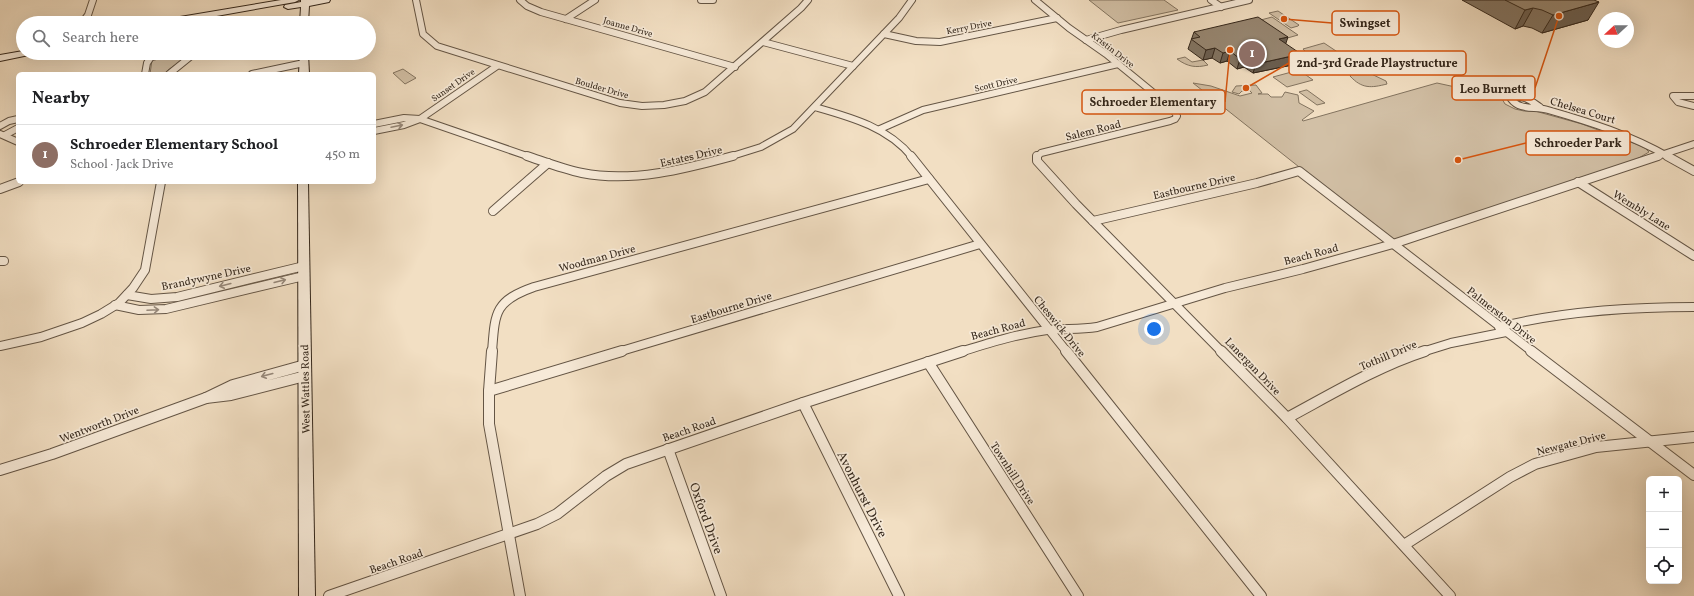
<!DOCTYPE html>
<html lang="en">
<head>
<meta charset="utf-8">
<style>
	body { margin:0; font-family:Vollkorn,serif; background:#f2f2f2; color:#202124 }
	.controls { position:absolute; right:12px; bottom:12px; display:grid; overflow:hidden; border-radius:6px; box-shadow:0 4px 16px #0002 }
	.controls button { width:36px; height:36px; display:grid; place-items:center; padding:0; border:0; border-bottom:1px solid #e0e0e0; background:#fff; color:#202124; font:20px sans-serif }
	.compass { position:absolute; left:1598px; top:12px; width:36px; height:36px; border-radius:50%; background:#fff; box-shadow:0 4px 16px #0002; rotate:249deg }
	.you { position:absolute; left:1154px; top:329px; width:14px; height:14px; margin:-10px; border:3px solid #fff; border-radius:50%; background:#1a73e8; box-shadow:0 0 0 6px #1a73e833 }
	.badge { display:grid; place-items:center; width:26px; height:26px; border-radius:50%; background:#8f2418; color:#fff; font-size:13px; font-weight:700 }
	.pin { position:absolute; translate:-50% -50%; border:2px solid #fff; box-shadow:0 1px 4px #0006 }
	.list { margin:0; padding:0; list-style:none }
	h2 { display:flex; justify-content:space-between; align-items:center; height:52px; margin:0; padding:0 16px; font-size:17px }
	h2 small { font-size:13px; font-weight:400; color:#757577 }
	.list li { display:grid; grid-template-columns:26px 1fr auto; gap:12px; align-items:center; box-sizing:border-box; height:60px; padding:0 16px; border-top:1px solid #e0e0e0 }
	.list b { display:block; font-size:15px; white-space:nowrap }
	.list p { margin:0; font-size:13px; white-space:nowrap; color:#757577 }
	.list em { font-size:13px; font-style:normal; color:#757577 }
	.icon { flex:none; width:22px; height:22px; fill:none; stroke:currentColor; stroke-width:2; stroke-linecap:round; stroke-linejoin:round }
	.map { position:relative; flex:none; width:1694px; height:596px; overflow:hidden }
	.search { position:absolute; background:#fff; box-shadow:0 4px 16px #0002; left:16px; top:16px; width:360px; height:44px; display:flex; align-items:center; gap:10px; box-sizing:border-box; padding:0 14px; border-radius:22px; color:#757577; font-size:15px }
	.panel { position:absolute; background:#fff; box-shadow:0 4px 16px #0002; left:16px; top:72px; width:360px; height:112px; border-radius:6px }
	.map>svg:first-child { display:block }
	.green { fill:#d2c0a6; stroke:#837460 }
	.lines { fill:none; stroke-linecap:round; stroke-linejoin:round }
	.street-far2-casing { stroke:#645545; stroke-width:8 }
	.street-far1-casing { stroke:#645545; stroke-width:10 }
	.street-casing { stroke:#645545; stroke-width:12 }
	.secondary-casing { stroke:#34271b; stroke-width:2 }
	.street-far2 { stroke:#f7ead8; stroke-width:6 }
	.street-far1 { stroke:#f7ead8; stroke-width:8 }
	.street { stroke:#f7ead8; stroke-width:10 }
	.secondary { fill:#f7ead8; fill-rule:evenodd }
	.wall { fill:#827462; stroke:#34271b }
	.shaded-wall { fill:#6a5e50; stroke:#34271b }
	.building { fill:#978772; stroke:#34271b }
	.oneway { stroke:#96887a }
	.labels { text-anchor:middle; stroke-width:3.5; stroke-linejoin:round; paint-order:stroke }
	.far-street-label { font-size:9px; fill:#34271b; stroke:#f7ead8 }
	.street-label { font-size:11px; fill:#34271b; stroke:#f7ead8 }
	.near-street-label { font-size:13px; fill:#34271b; stroke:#f7ead8 }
	.leader { fill:none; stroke:#d6540e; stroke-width:1.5 }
	.callout-dot { fill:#d6540e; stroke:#f7ead8; stroke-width:1.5 }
	.callout { fill:#f7ead8; stroke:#d6540e; stroke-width:1.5 }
	.callout-label { font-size:12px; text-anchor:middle; font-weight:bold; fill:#34271b }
</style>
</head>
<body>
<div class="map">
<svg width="1694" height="596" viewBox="0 0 1694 596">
	<rect width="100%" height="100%" fill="#f2dfc3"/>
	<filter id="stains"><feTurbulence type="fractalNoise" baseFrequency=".005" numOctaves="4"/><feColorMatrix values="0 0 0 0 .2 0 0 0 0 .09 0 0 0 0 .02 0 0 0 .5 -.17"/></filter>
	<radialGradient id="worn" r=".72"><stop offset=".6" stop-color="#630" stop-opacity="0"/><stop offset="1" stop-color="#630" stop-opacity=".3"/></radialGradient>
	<g class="green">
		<polygon points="1089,0 1164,0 1178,10 1118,23"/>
		<polygon points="1278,11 1299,25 1298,26 1291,28 1269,13"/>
		<polygon points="1272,17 1298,35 1284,39 1257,21"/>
		<polygon points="1324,43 1339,53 1311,58 1303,49"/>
		<polygon points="180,53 185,56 184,59 168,70 165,74 150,74 152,60 157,57"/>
		<path d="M1185 57 1192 62 1203 60 1208 65C1196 68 1188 67 1177 59Z"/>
		<polygon points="403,69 416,78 405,84 393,73"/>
		<polygon points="1299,70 1313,80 1287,87 1273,77"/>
		<path d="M1365 71 1386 81 1387 84C1371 88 1362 89 1350 76L1352 72Z"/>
		<polygon points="1193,83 1211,86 1240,96 1252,93 1249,90 1242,91 1239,94 1232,92 1236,86 1256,85 1262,93 1258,94 1268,94 1271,97 1282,97 1285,92 1298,95 1299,103 1314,111 1302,120 1303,121 1437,83 1501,97 1505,104 1515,109 1524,111 1535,111 1582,124 1636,144 1645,148 1649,152 1637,159 1396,240 1390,239"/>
		<polygon points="1306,90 1307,90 1325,103 1317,105 1299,92"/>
	</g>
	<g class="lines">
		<g class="street-far2-casing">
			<g id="street-far2">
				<polyline points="416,0 423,34 437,46 620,103 642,106 664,105 685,101 705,92 801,8 808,0"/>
				<polyline points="520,0 527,6 541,12 735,67"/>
				<polyline points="701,0 713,0"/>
				<polyline points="1035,0 1069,28 1106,54 1172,108 1177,116 1175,119 1170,121 1041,153 1037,157"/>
				<polyline points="1211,0 1221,7"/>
				<polyline points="566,19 595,0"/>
				<polyline points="82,23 88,15 93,0"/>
				<polyline points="884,34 916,41 940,42 1057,18"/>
				<polyline points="1086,40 1121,30 1249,0"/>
				<polyline points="763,42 853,66"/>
				<polyline points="145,74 147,63 151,57 170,53"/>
				<polyline points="169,74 190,57 187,53"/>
				<polyline points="252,74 304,63"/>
				<polyline points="1694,96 1673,96 1678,102 1694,106"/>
				<path d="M815 107C850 117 888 127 912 157"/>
				<path d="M1540 107C1531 101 1522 93 1511 99 1520 111 1535 106 1548 110 1590 122 1631 135 1669 157"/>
				<polyline points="374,124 404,118 420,119 530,157"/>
				<polyline points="0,126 9,121 18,119"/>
				<polyline points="880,129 923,110 1118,64"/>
				<polyline points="374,131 404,125 420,119 497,66"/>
				<polyline points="0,134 18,142"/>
				<polyline points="5,135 18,128"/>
				<polyline points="729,157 761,147 793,129 899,18 912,0"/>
				<polyline points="1655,157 1694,144"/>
			</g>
		</g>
		<g class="street-far1-casing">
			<g id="street-far1">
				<path d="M527 156C545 162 563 169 582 173 632 183 685 169 733 156"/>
				<polyline points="911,156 1067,352"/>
				<polyline points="1037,156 1037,161 1076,204 1222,352"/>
				<polyline points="1667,156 1694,171"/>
				<polyline points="1578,182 1694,256"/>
				<polyline points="0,189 19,182"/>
				<polyline points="493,211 548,163"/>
				<polyline points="1093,221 1257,183 1299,171 1533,352"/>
				<polyline points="0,261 4,261"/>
				<polyline points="127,295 151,299 177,297 304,266"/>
				<polyline points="115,305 139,310 166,309 304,276"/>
				<path d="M1499 327C1563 311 1628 307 1694 307"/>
				<polyline points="0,346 41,337 82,323 101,314 119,303 133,288 145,270 161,182"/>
				<path d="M492 352C495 313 494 301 534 287L929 179"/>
				<polyline points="618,352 980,244"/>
				<path d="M960 352C989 343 1017 334 1047 330 1064 328 1079 330 1097 327L1225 288 1303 269 1393 244 1658 156"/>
				<polyline points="1422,352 1451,343 1506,332"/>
			</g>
		</g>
		<g class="street-casing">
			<g id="street">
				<polyline points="492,351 489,391 489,424 520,596"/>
				<polyline points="1066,351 1261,596"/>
				<polyline points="1221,351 1287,418 1450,596"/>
				<polyline points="1531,351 1694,475"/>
				<polyline points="928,362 1078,596"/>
				<polyline points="305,365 233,385 206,398 231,395 305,376"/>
				<polyline points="489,391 622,351"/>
				<polyline points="803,403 899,596"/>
				<path d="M1287 418C1330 395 1378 366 1425 351"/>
				<polyline points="668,449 721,596"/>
				<polyline points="0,470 52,454 206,398"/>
				<polyline points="1404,545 1510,477 1535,464 1596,447 1694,437"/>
				<polyline points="329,596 537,524 557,514 606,476 626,464 803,403 963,351"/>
			</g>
		</g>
		<g class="secondary-casing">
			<g id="secondary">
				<polygon points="281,0 299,0 295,2 177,23 158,23 162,20"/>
				<polygon points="301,0 330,0 329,2 309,6 308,23 300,23 301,7 288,9 284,7 285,5 301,2"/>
				<polygon points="23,51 23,53 30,53 29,55 0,61 0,55"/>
				<polygon points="300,53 308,53 309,74 299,74"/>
				<polygon points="298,182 308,182 315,596 299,596"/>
			</g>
		</g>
		<use href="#street-far2" class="street-far2"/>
		<use href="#street-far1" class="street-far1"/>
		<use href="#street" class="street"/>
		<use href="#secondary" class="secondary"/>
	</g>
	<g class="wall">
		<polygon points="1462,0 1594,0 1588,20 1542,33 1532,28 1523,26 1515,29"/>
		<polygon points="1194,32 1286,44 1297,64 1253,73 1244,67 1237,69 1227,61 1220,63 1212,58 1203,60 1188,49"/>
	</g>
	<g class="shaded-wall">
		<polygon points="1599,2 1588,20 1542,33 1553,15"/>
		<polygon points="1533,8 1523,26 1515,29 1525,10"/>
		<polygon points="1288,37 1285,46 1279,39"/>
		<polygon points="1215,48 1212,58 1203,60 1206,50"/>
		<polygon points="1230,51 1227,61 1220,63 1223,53"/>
		<polygon points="1301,54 1297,64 1253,73 1256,64"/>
		<polygon points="1247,57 1244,67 1237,69 1240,59"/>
	</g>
	<g class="building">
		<polygon points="1505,0 1594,0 1599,2 1553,15 1542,10 1533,8 1525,10"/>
		<polygon points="1258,17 1288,37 1279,39 1301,54 1256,64 1247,57 1240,59 1230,51 1223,53 1215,48 1206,50 1191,39 1200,37 1194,32"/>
	</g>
	<defs><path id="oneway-shaft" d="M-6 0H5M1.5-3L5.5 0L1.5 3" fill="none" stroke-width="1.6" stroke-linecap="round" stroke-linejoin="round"/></defs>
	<g class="oneway">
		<use href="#oneway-shaft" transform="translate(397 126) rotate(-12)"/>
		<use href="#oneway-shaft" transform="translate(280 281) rotate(-14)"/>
		<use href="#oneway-shaft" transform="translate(225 285) rotate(166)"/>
		<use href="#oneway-shaft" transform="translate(153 310) rotate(-3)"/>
		<use href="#oneway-shaft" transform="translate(267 375) rotate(165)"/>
	</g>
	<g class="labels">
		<g class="far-street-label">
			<text transform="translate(628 27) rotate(16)" y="3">Joanne Drive</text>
			<text transform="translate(969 27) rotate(-11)" y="3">Kerry Drive</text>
			<text transform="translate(1113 50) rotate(38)" y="3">Kristin Drive</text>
			<text transform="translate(996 84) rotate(-13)" y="3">Scott Drive</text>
			<text transform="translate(453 85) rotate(-35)" y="3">Sunset Drive</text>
			<text transform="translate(602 88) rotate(16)" y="3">Boulder Drive</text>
		</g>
		<g class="street-label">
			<text transform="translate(1583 110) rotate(17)" y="4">Chelsea Court</text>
			<text transform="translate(1093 130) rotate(-14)" y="4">Salem Road</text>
			<text transform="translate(691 156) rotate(-13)" y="4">Estates Drive</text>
			<text transform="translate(1194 186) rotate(-13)" y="4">Eastbourne Drive</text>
			<text transform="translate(1642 210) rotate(32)" y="4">Wembly Lane</text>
			<text transform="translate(1311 254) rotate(-15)" y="4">Beach Road</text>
			<text transform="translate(597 258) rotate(-15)" y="4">Woodman Drive</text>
			<text transform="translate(206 277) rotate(-12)" y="4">Brandywyne Drive</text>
			<text transform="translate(731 307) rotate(-17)" y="4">Eastbourne Drive</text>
			<text transform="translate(1502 315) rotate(38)" y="4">Palmerston Drive</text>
			<text transform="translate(1060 326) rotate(51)" y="4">Cheswick Drive</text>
			<text transform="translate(998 329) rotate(-15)" y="4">Beach Road</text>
			<text transform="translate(1388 355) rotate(-23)" y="4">Tothill Drive</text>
			<text transform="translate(1253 366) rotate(46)" y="4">Lanergan Drive</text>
			<text transform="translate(305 389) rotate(-91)" y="4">West Wattles Road</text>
			<text transform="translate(99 424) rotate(-21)" y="4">Wentworth Drive</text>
			<text transform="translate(689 429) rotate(-19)" y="4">Beach Road</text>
			<text transform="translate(1571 443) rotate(-14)" y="4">Newgate Drive</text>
			<text transform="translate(1013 473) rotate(57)" y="4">Townhill Drive</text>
			<text transform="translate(396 561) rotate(-19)" y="4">Beach Road</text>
		</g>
		<g class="near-street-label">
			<text transform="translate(863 494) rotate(63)" y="5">Avonhurst Drive</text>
			<text transform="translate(707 518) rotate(70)" y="5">Oxford Drive</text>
		</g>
	</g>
	<path class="leader" d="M1284 19L1332 23M1246 88L1289 63M1559 16L1535 88M1230 50L1225 102M1458 160L1526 143"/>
	<g class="callout-dot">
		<circle cx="1284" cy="19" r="4"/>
		<circle cx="1246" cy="88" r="4"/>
		<circle cx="1559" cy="16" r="4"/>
		<circle cx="1230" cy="50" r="4"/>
		<circle cx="1458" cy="160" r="4"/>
	</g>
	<g class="callout">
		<rect x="1332" y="11" width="67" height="24" rx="4"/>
		<rect x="1289" y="51" width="177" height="24" rx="4"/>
		<rect x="1452" y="76" width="83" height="24" rx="4"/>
		<rect x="1082" y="90" width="143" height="24" rx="4"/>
		<rect x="1526" y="131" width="104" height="24" rx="4"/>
	</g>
	<g class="callout-label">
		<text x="1365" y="27">Swingset</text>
		<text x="1377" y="67">2nd-3rd Grade Playstructure</text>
		<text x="1493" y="93">Leo Burnett</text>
		<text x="1153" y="106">Schroeder Elementary</text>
		<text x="1578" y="147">Schroeder Park</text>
	</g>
	<rect width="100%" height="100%" filter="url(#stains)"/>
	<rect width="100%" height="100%" fill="url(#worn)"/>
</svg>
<div class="controls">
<button>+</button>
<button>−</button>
<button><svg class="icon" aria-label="locate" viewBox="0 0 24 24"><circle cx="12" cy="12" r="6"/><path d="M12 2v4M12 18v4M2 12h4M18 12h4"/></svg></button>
</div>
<svg class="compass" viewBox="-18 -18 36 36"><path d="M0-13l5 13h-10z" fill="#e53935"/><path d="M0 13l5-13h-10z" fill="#757577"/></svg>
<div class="you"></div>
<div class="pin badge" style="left:1252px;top:54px;background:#8d6e63">1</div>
<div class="search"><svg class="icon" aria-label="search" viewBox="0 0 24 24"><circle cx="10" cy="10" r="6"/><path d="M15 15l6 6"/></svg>Search here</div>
<section class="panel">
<h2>Nearby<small></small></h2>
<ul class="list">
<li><span class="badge" style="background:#8d6e63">1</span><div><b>Schroeder Elementary School</b><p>School · Jack Drive</p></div><em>450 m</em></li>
</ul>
</section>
</div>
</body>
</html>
